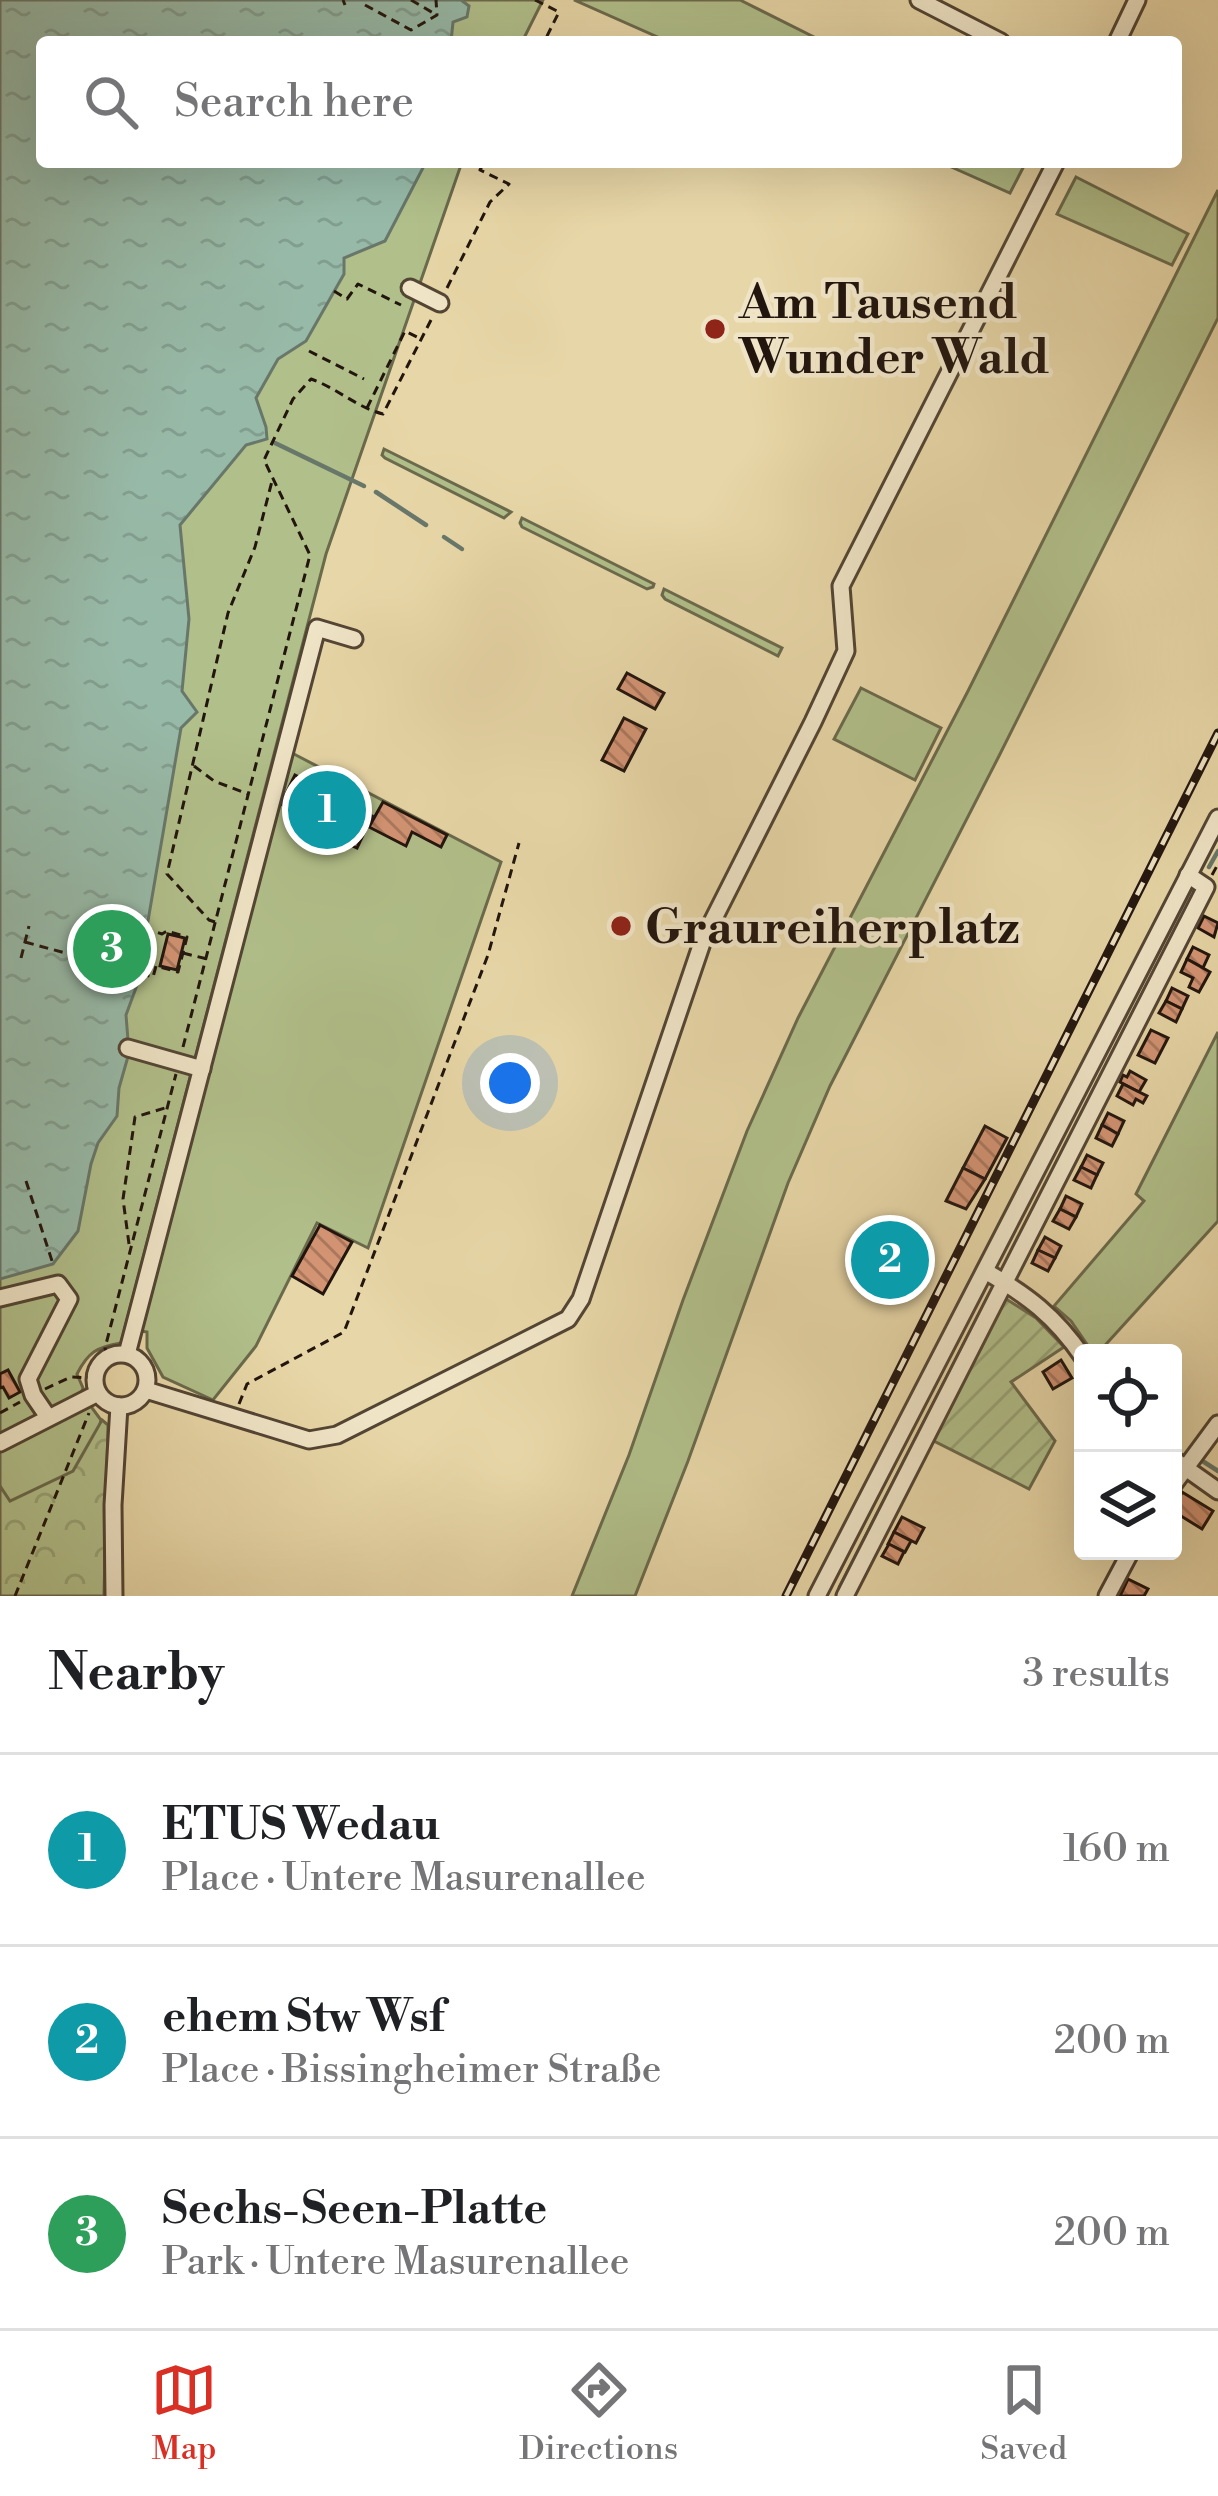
<!DOCTYPE html>
<html lang="en">
<head>
<meta charset="utf-8">
<style>
	body { margin:0; font-family:"Libre Bodoni",serif; background:#f6f6f6; color:#202124 }
	.controls { position:absolute; right:36px; bottom:36px; display:grid; overflow:hidden; border-radius:12px; box-shadow:0 12px 48px #0002 }
	.controls button { width:108px; height:108px; display:grid; place-items:center; padding:0; border:0; border-bottom:3px solid #e0e0e0; background:#fff; color:#202124; font:60px sans-serif }
	.you { position:absolute; left:510px; top:1083px; width:42px; height:42px; margin:-30px; border:9px solid #fff; border-radius:50%; background:#1a73e8; box-shadow:0 0 0 18px #1a73e833 }
	.badge { display:grid; place-items:center; width:78px; height:78px; border-radius:50%; background:#d93025; color:#fff; font-size:39px; font-weight:700 }
	.pin { position:absolute; translate:-50% -50%; border:6px solid #fff; box-shadow:0 3px 12px #0006 }
	.list { margin:0; padding:0; list-style:none }
	h2 { display:flex; justify-content:space-between; align-items:center; height:156px; margin:0; padding:0 48px; font-size:51px }
	h2 small { font-size:39px; font-weight:400; color:#757577 }
	.list li { display:grid; grid-template-columns:78px 1fr auto; gap:36px; align-items:center; box-sizing:border-box; height:192px; padding:0 48px; border-top:3px solid #e0e0e0 }
	.list b { display:block; font-size:45px; white-space:nowrap }
	.list p { margin:0; font-size:39px; white-space:nowrap; color:#757577 }
	.list em { font-size:39px; font-style:normal; color:#757577 }
	.icon { flex:none; width:66px; height:66px; fill:none; stroke:currentColor; stroke-width:2; stroke-linecap:round; stroke-linejoin:round }
	.map { position:relative; flex:none; width:1218px; height:1596px; overflow:hidden }
	.search { position:absolute; background:#fff; box-shadow:0 12px 48px #0002; left:36px; right:36px; top:36px; height:132px; display:flex; align-items:center; gap:30px; box-sizing:border-box; padding:0 42px; border-radius:12px; color:#757577; font-size:45px }
	.sheet { height:732px; background:#fff }
	nav { display:flex; justify-content:space-around; align-items:center; box-sizing:border-box; height:168px; border-top:3px solid #e0e0e0; background:#fff; font-size:33px; color:#757577 }
	nav a { display:grid; justify-items:center; gap:6px }
	nav .on { color:#d93025 }
	.map>svg:first-child { display:block }
	.green { fill:#b1bf8a; stroke:#6a6a4c; stroke-width:3 }
	.forest { fill:url(#forest-crowns); stroke:#6a6a4c; stroke-width:3 }
	.garden { fill:url(#garden-furrows); stroke:#6a6a4c; stroke-width:3 }
	.water { fill:url(#water-ripples); stroke:#68776a; stroke-width:3 }
	.lines { fill:none; stroke-linecap:round; stroke-linejoin:round }
	.stream { stroke:#68776a; stroke-width:4.5 }
	.building { fill:url(#building-back-hatch); stroke:#22150e; stroke-width:3 }
	.minor-casing { stroke:#534534; stroke-width:21 }
	.path { stroke:#22150e; stroke-width:3; stroke-dasharray:9 6; stroke-linecap:butt }
	.minor { stroke:#efe4c6; stroke-width:15 }
	.rail-casing { stroke:#22150e; stroke-width:9 }
	.rail { stroke:#efe4c6; stroke-width:4.5; stroke-dasharray:14; stroke-linecap:butt }
	.poi-dot { fill:#8f2418; stroke:#efe4c6; stroke-width:4.5 }
	.labels { text-anchor:middle; stroke-width:9; stroke-linejoin:round; paint-order:stroke }
	.poi-label { font-size:48px; font-weight:bold; fill:#22150e; stroke:#efe4c6; text-anchor:start }
</style>
</head>
<body>
<div class="map">
<svg width="1218" height="1596" viewBox="0 0 1218 1596">
	<defs>
		<pattern id="forest-crowns" width="20" height="18" patternUnits="userSpaceOnUse" patternTransform="scale(3)"><rect width="20" height="18" fill="#b1bf8a"/><path d="M2 6a3 3 0 1 1 6 0M12 15a3 3 0 1 1 6 0" fill="none" stroke="#98a376"/></pattern>
		<pattern id="garden-furrows" width="10" height="10" patternUnits="userSpaceOnUse" patternTransform="scale(3)"><rect width="10" height="10" fill="#b1bf8a"/><path d="M-1 1l2-2M0 10L10 0M9 11l2-2" fill="none" stroke="#98a376"/></pattern>
		<pattern id="water-ripples" width="26" height="14" patternUnits="userSpaceOnUse" patternTransform="scale(3)"><rect width="26" height="14" fill="#97b9a7"/><path d="M2 4q2-2 4 0t4 0M15 11q2-2 4 0t4 0" fill="none" stroke="#829e8f"/></pattern>
		<pattern id="building-back-hatch" width="6" height="6" patternUnits="userSpaceOnUse" patternTransform="scale(3)"><rect width="6" height="6" fill="#d39474"/><path d="M-1 5l2 2M0 0l6 6M5-1l2 2" fill="none" stroke="#ab785e"/></pattern>
	</defs>
	<rect width="100%" height="100%" fill="#e7d6a7"/>
	<filter id="stains"><feTurbulence type="fractalNoise" baseFrequency=".00167" numOctaves="4"/><feColorMatrix values="0 0 0 0 .2 0 0 0 0 .09 0 0 0 0 .02 0 0 0 .5 -.17"/></filter>
	<radialGradient id="worn" r=".72"><stop offset=".6" stop-color="#630" stop-opacity="0"/><stop offset="1" stop-color="#630" stop-opacity=".3"/></radialGradient>
	<g class="green">
		<path d="M0 0H543L522 42H42V162H462L326 554 121 1343C97 1347 88 1352 77 1374L83 1388 81 1393 101 1420 81 1500 0 1596Z"/>
		<polygon points="574,0 740,0 824,42 669,42"/>
		<polygon points="940,162 1026,162 1010,193"/>
		<polygon points="1076,177 1188,234 1172,265 1057,214"/>
		<polygon points="1218,190 1218,318 999,756 830,1086 788,1183 688,1461 635,1596 572,1596 629,1455 683,1300 747,1131 798,1018 968,691"/>
		<polygon points="384,449 511,512 504,518 385,458 382,455"/>
		<polygon points="522,518 654,584 653,587 647,589 522,527 520,523"/>
		<polygon points="664,589 782,648 778,656 665,599 662,595"/>
		<polygon points="861,688 941,728 915,780 834,739"/>
		<polygon points="292,753 501,862 368,1248 317,1223 256,1346 213,1400 163,1377 147,1348 147,1332 141,1331"/>
		<polygon points="1218,1032 1218,1221 1098,1353 1093,1353 1071,1321 1054,1306 1144,1201 1136,1194"/>
	</g>
	<polygon class="forest" points="102,1420 108,1425 104,1596 0,1596 0,1486 10,1501 73,1471"/>
	<polygon class="garden" points="1003,1297 1036,1318 1064,1347 1011,1382 1055,1441 1029,1489 930,1439"/>
	<polygon class="water" points="0,0 461,0 469,6 467,17 453,22 451,42 42,42 42,162 426,162 385,241 344,258 344,274 306,341 278,359 256,398 266,427 267,439 246,445 180,525 189,619 182,691 197,712 181,728 137,985 126,1015 129,1053 119,1088 117,1116 98,1143 91,1164 78,1231 53,1264 0,1279"/>
	<g class="lines">
		<g class="stream">
			<polyline points="275,443 364,486"/>
			<polyline points="376,492 426,525"/>
			<polyline points="444,537 462,549"/>
			<polyline points="1209,867 1218,851"/>
			<polyline points="1006,1264 1014,1248"/>
			<polyline points="1204,1462 1218,1471"/>
			<polyline points="840,1587 993,1288"/>
		</g>
	</g>
	<g class="building">
		<polygon points="627,673 664,693 655,709 618,689"/>
		<polygon points="624,718 646,729 624,771 602,760"/>
		<polygon points="295,775 322,788 320,791 372,816 357,848 329,835 332,828 281,804"/>
		<polygon points="383,802 447,835 441,847 412,832 406,846 369,827"/>
		<polygon points="1204,916 1218,923 1214,937 1198,928"/>
		<polygon points="168,934 185,938 177,970 160,966"/>
		<polygon points="1193,947 1209,955 1203,968 1187,959"/>
		<polygon points="1187,959 1210,972 1199,992 1189,987 1193,978 1181,972"/>
		<polygon points="1172,988 1188,996 1182,1009 1166,1001"/>
		<polygon points="1166,1001 1182,1009 1176,1022 1159,1013"/>
		<polygon points="1151,1030 1168,1038 1155,1063 1138,1055"/>
		<polygon points="1130,1071 1146,1080 1139,1092 1120,1082 1123,1075 1127,1077"/>
		<polygon points="1123,1084 1147,1096 1143,1103 1136,1099 1133,1105 1117,1096"/>
		<polygon points="1108,1113 1124,1121 1118,1134 1102,1125"/>
		<polygon points="1102,1125 1118,1134 1112,1146 1096,1138"/>
		<polygon points="985,1126 1007,1138 985,1179 963,1168"/>
		<polygon points="1087,1155 1103,1163 1097,1175 1081,1167"/>
		<polygon points="1081,1167 1097,1175 1091,1188 1074,1180"/>
		<polygon points="963,1168 985,1179 966,1209 946,1201"/>
		<polygon points="1066,1196 1082,1204 1076,1217 1060,1209"/>
		<polygon points="1060,1209 1076,1217 1069,1229 1053,1221"/>
		<polygon points="320,1225 352,1242 323,1294 292,1276"/>
		<polygon points="1045,1237 1061,1246 1055,1258 1038,1250"/>
		<polygon points="884,1245 904,1254 897,1272 876,1266"/>
		<polygon points="1038,1250 1055,1258 1048,1271 1032,1263"/>
		<polygon points="879,1267 896,1272 885,1302 869,1296"/>
		<polygon points="1061,1360 1072,1378 1053,1389 1043,1372"/>
		<polygon points="8,1370 20,1392 9,1398 3,1387 0,1388 0,1374"/>
		<polygon points="1182,1492 1213,1511 1202,1529 1173,1511"/>
		<polygon points="902,1517 924,1528 916,1543 894,1532"/>
		<polygon points="894,1532 911,1541 905,1552 888,1544"/>
		<polygon points="889,1544 904,1552 898,1564 882,1556"/>
		<polygon points="1128,1579 1148,1589 1144,1596 1120,1596"/>
	</g>
	<g class="lines">
		<g class="minor-casing">
			<g id="minor">
				<polyline points="919,0 1001,42"/>
				<polyline points="1117,42 1137,0"/>
				<polyline points="410,288 440,303"/>
				<polyline points="128,1048 202,1069"/>
				<path d="M985 1271C1027 1295 1055 1316 1083 1357"/>
				<polyline points="0,1298 58,1284 69,1299 28,1379 33,1395 48,1417"/>
				<circle cx="121" cy="1380" r="26"/>
				<polyline points="127,1354 317,628 354,639"/>
				<polyline points="146,1390 309,1440 337,1435 568,1319 581,1299 703,940 813,722 846,651 841,586 1056,162"/>
				<polyline points="0,1443 98,1393"/>
				<polyline points="1173,1459 1218,1491"/>
				<polyline points="1173,1485 1218,1424"/>
				<polyline points="114,1596 113,1505 119,1406"/>
				<polyline points="817,1596 1218,818"/>
				<polyline points="845,1596 1206,887 1188,875"/>
				<polyline points="1107,1596 1131,1551"/>
			</g>
		</g>
		<g class="path">
			<polyline points="343,0 345,5"/>
			<polyline points="411,0 435,14"/>
			<polyline points="535,0 559,12 544,42"/>
			<polyline points="365,5 411,30 437,15 436,0"/>
			<polyline points="447,288 490,202 509,184 480,170 484,162"/>
			<polyline points="334,291 347,299 358,284 401,305"/>
			<polyline points="309,351 364,379"/>
			<polyline points="367,408 405,331 421,339"/>
			<polyline points="194,766 214,781 248,794"/>
			<polyline points="1212,875 1218,864"/>
			<polyline points="215,922 209,920 167,874 228,613 255,547 272,481"/>
			<polyline points="129,932 133,917"/>
			<polyline points="25,942 153,977 156,966 178,972 187,937 167,931 162,934 131,924"/>
			<polyline points="183,953 207,959"/>
			<polyline points="21,958 29,926"/>
			<path d="M183 1047 310 555 264 460 293 399 311 379C337 388 356 407 383 414L432 318"/>
			<polyline points="26,1181 53,1264"/>
			<polyline points="129,1244 123,1199 135,1117 165,1108"/>
			<polyline points="108,1356 105,1348 176,1074"/>
			<polyline points="45,1389 71,1377 92,1378"/>
			<polyline points="239,1404 247,1384 344,1332 488,955 519,843"/>
			<polyline points="0,1413 20,1402"/>
			<polyline points="15,1596 89,1413"/>
		</g>
		<use href="#minor" class="minor"/>
		<g class="rail-casing">
			<polyline id="rail" points="786,1596 1218,733"/>
		</g>
		<use href="#rail" class="rail"/>
	</g>
	<g class="poi-dot">
		<circle cx="715" cy="329" r="12"/>
		<circle cx="621" cy="926" r="12"/>
	</g>
	<g class="labels">
		<g class="poi-label">
			<text x="739" y="318">Am Tausend<tspan x="739" dy="55">Wunder Wald</tspan></text>
			<text x="645" y="943">Graureiherplatz</text>
		</g>
	</g>
	<rect width="100%" height="100%" filter="url(#stains)"/>
	<rect width="100%" height="100%" fill="url(#worn)"/>
</svg>
<div class="controls">
<button><svg class="icon" aria-label="locate" viewBox="0 0 24 24"><circle cx="12" cy="12" r="6"/><path d="M12 2v4M12 18v4M2 12h4M18 12h4"/></svg></button>
<button><svg class="icon" aria-label="layers" viewBox="0 0 24 24"><path d="M12 4l9 5-9 5-9-5zM3 14l9 5 9-5"/></svg></button>
</div>
<div class="you"></div>
<div class="pin badge" style="left:327px;top:810px;background:#0f9aa8">1</div>
<div class="pin badge" style="left:890px;top:1260px;background:#0f9aa8">2</div>
<div class="pin badge" style="left:112px;top:949px;background:#2e9e5b">3</div>
<div class="search"><svg class="icon" aria-label="search" viewBox="0 0 24 24"><circle cx="10" cy="10" r="6"/><path d="M15 15l6 6"/></svg>Search here</div>
</div>
<section class="sheet">
<h2>Nearby<small>3 results</small></h2>
<ul class="list">
<li><span class="badge" style="background:#0f9aa8">1</span><div><b>ETUS Wedau</b><p>Place · Untere Masurenallee</p></div><em>160 m</em></li>
<li><span class="badge" style="background:#0f9aa8">2</span><div><b>ehem Stw Wsf</b><p>Place · Bissingheimer Straße</p></div><em>200 m</em></li>
<li><span class="badge" style="background:#2e9e5b">3</span><div><b>Sechs-Seen-Platte</b><p>Park · Untere Masurenallee</p></div><em>200 m</em></li>
</ul>
</section>
<nav>
<a class="on"><svg class="icon" aria-label="map" viewBox="0 0 24 24"><path d="M3 6l6-2 6 2 6-2v14l-6 2-6-2-6 2zM9 4v14M15 6v14"/></svg>Map</a>
<a><svg class="icon" aria-label="directions" viewBox="0 0 24 24"><path d="M12 3l9 9-9 9-9-9zM9 14v-3h6M13 9l2 2-2 2"/></svg>Directions</a>
<a><svg class="icon" aria-label="saved" viewBox="0 0 24 24"><path d="M7 4h10v16l-5-4-5 4z"/></svg>Saved</a>
</nav>
</body>
</html>
